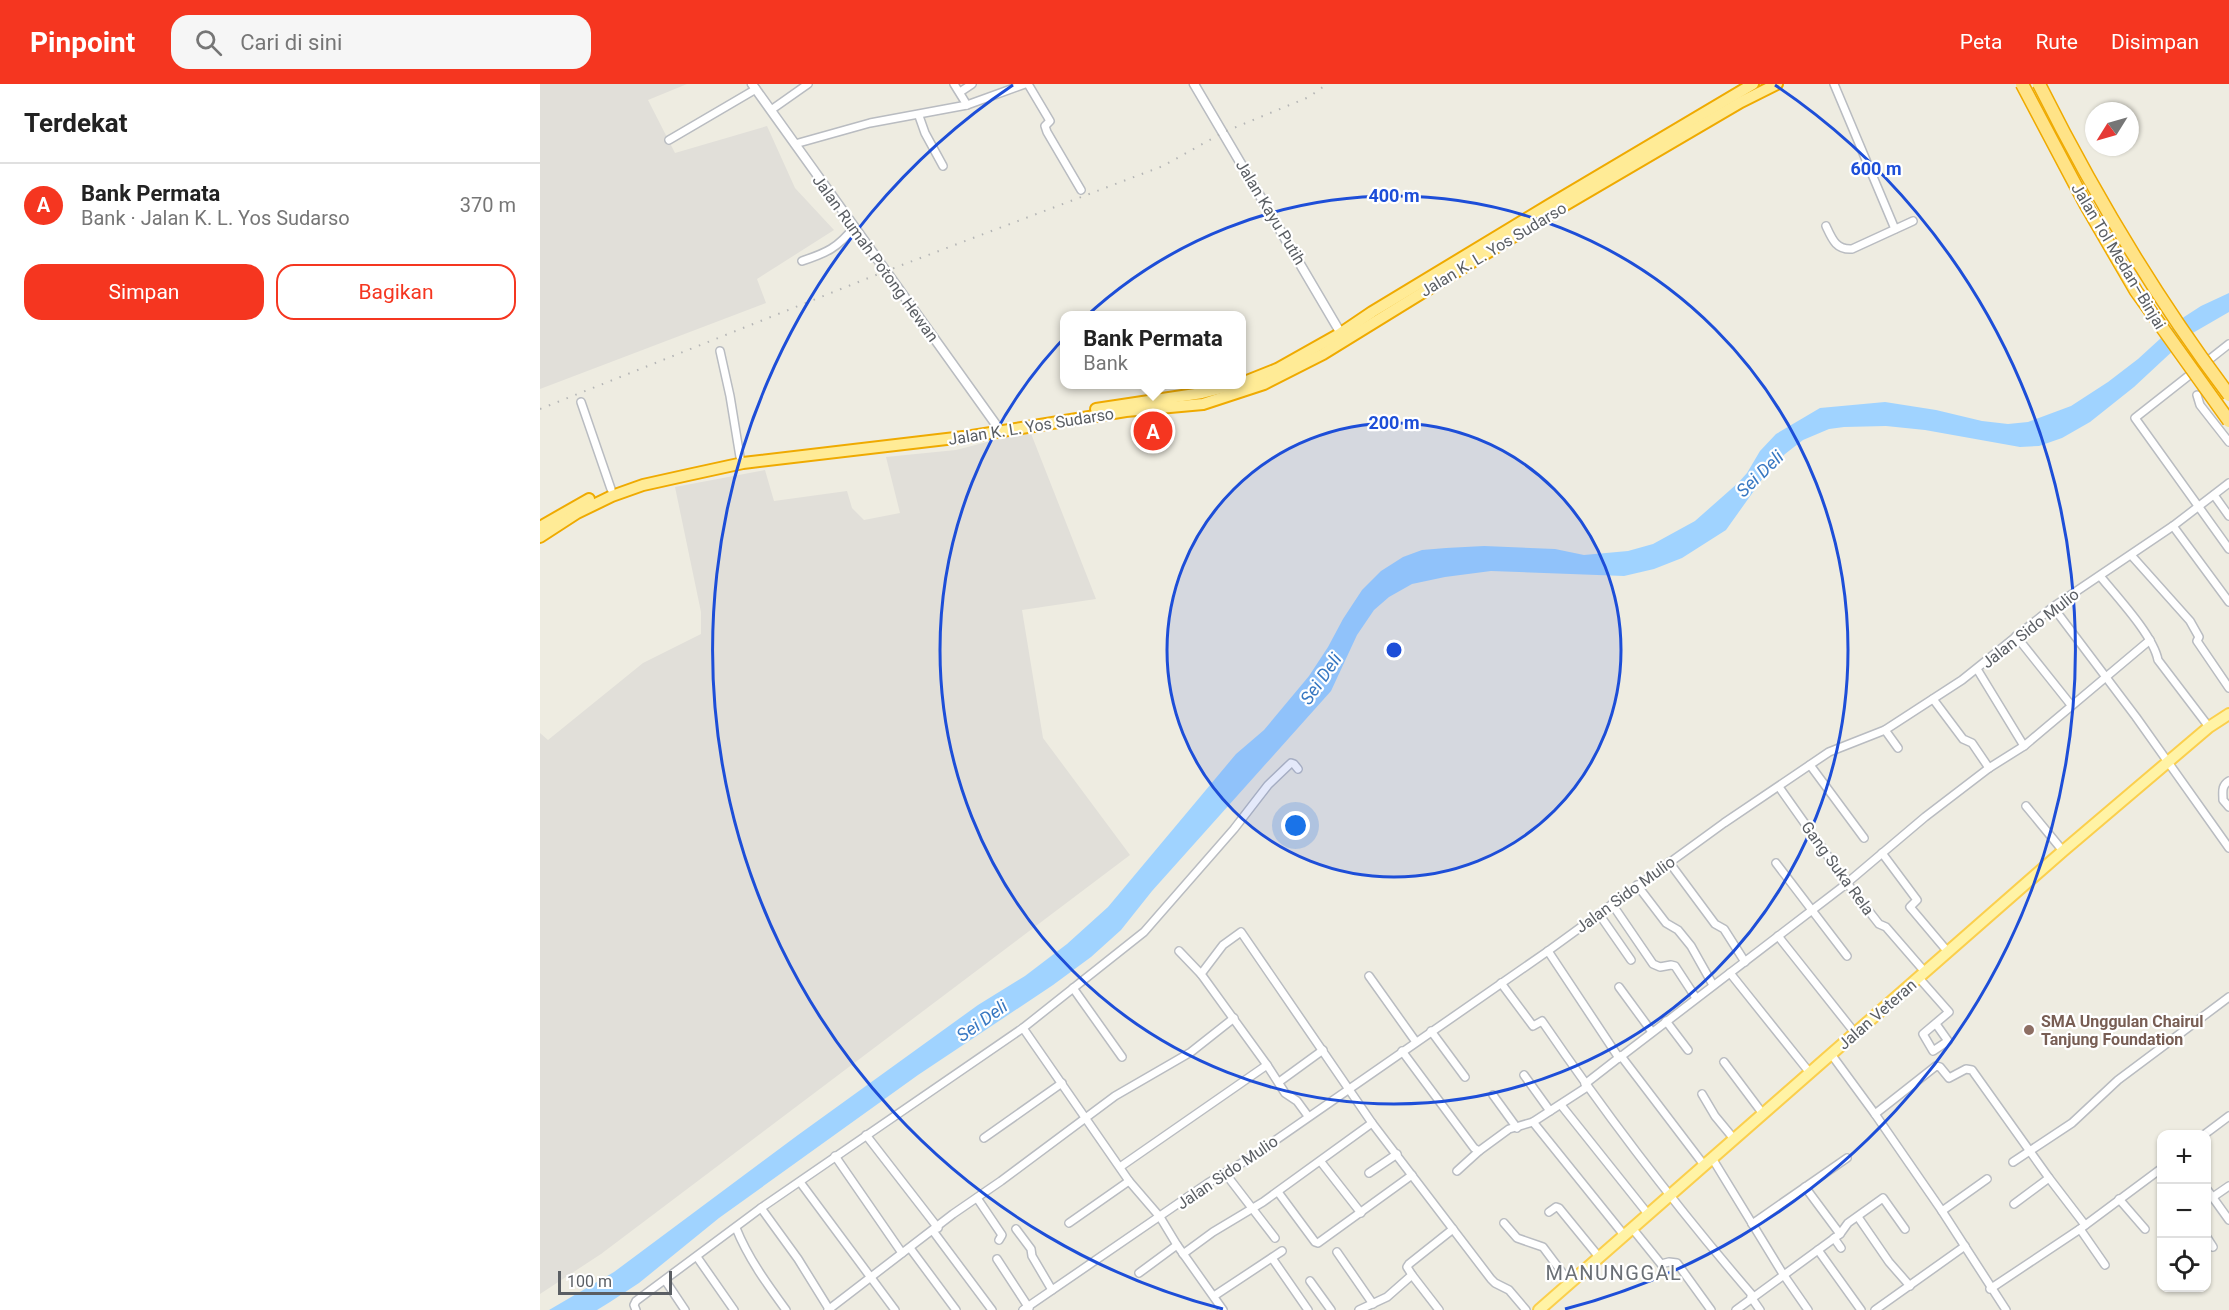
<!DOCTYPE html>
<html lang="id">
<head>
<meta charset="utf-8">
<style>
	body { margin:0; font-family:Roboto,sans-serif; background:#f6f6f6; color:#222 }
	.controls { position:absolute; right:18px; bottom:18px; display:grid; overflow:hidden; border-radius:12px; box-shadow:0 2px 4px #0004 }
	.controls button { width:54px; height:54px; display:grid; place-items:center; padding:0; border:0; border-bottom:2px solid #e0e0e0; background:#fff; color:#222; font:30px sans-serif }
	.compass { position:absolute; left:1545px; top:18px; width:54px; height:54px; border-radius:50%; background:#fff; box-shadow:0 2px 4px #0004; rotate:233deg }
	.scale { position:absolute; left:18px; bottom:15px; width:114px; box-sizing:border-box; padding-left:6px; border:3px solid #5a5e63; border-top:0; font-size:16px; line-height:21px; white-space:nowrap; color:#5a5e63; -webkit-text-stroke:4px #fff; paint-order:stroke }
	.you { position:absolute; left:756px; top:742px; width:21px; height:21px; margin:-15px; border:4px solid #fff; border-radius:50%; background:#1a73e8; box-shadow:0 0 0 9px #1a73e833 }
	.badge { display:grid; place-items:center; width:39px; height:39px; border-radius:50%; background:#f53620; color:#fff; font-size:20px; font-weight:700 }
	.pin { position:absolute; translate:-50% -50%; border:3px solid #fff; box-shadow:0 2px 6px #0006 }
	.popup { position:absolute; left:520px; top:227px; width:186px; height:78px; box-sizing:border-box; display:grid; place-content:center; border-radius:12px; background:#fff; filter:drop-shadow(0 2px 4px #0005); font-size:20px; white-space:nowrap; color:#767676 }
	.popup b { font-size:22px; color:#222 }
	.popup::after { content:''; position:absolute; left:50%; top:100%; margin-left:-12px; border:12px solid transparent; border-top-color:#fff }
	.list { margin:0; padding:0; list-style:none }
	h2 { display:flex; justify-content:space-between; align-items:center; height:78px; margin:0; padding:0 24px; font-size:26px }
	h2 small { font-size:20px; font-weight:400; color:#767676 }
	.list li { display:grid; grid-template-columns:39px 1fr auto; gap:18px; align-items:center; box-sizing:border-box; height:84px; padding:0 24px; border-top:2px solid #e0e0e0 }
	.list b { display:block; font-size:22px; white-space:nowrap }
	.list p { margin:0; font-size:20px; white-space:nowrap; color:#767676 }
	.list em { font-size:20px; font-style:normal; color:#767676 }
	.actions { display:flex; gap:12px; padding:18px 24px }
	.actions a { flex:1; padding:14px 0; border:2px solid #f53620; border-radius:18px; text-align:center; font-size:21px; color:#f53620 }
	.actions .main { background:#f53620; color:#fff }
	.icon { flex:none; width:33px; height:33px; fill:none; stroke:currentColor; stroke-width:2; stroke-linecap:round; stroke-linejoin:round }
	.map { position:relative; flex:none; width:1689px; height:1226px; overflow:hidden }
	header { display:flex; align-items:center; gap:36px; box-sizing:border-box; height:84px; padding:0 30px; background:#f53620; color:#fff }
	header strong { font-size:28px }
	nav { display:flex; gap:33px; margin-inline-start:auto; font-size:21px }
	.search { width:420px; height:54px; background:#f6f6f6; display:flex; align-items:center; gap:15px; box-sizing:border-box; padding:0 21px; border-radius:18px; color:#767676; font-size:22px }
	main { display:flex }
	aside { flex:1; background:#fff }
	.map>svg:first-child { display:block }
	.industrial { fill:#e1dfd9 }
	.water { fill:#a0d3ff }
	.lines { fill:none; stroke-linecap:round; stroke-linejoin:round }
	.minor-casing { stroke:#b9bcc1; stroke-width:10 }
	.tertiary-casing { stroke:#b9bcc1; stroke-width:11 }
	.primary-casing { stroke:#fbcf4d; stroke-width:14 }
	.trunk-casing { stroke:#efaa00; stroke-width:14 }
	.minor { stroke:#fff; stroke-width:7 }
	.tertiary { stroke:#fff; stroke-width:8 }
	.primary { stroke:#fff3a5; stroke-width:10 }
	.trunk { stroke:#ffeb96; stroke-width:10 }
	.rail { stroke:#b5b6b6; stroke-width:2; stroke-dasharray:1.5 8; stroke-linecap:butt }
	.motorway-bridge-casing { stroke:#efaa00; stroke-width:15; stroke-linecap:butt }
	.motorway-bridge { stroke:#ffe387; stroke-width:12 }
	.ring { fill:none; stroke:#1d4ed8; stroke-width:3 }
	.education-dot { fill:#8d6e63; stroke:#fff; stroke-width:2 }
	.labels { text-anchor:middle; stroke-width:4.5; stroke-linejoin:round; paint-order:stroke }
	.street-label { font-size:16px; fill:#5a5e63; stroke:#fff }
	.education-label { font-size:16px; font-weight:bold; fill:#785e54; stroke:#fff; text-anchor:start }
	.water-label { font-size:18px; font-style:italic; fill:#3878c2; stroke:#fff }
	.quarter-label { font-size:20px; letter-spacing:1.5px; fill:#6b7076; stroke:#fff }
	.centre { fill:#1d4ed8; stroke:#fff; stroke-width:3 }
	.ring-label { font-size:18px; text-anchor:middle; font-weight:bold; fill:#1d4ed8; stroke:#fff; stroke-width:4.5; stroke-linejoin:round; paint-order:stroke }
</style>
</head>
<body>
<header>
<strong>Pinpoint</strong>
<div class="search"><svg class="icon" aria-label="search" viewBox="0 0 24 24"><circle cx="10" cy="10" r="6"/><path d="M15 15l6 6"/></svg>Cari di sini</div>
<nav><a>Peta</a><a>Rute</a><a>Disimpan</a></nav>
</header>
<main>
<aside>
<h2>Terdekat<small></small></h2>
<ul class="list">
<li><span class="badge">A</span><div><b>Bank Permata</b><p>Bank · Jalan K. L. Yos Sudarso</p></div><em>370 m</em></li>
</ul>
<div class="actions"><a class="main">Simpan</a><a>Bagikan</a></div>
</aside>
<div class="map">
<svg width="1689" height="1226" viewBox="0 0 1689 1226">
	<rect width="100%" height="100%" fill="#eeece1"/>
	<g class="industrial">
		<polygon points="0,0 147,0 108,16 135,69 227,42 255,104 294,146 217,195 226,219 0,305"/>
		<polygon points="490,347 556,515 482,526 503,654 590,771 61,1170 0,1210 0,649 8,656 103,579 161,550 161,528 135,403 225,386 234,417 307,407 312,424 324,436 360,429 346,373 416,366"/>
	</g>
	<polygon class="water" points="1689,209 1689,228 1651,250 1594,303 1550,338 1522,354 1499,362 1480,363 1385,346 1346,342 1304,343 1289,345 1263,356 1245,370 1228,387 1186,446 1142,474 1114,485 1084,492 951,487 905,493 872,500 849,513 834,526 817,551 791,607 612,807 581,846 551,873 513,901 378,991 179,1134 99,1199 70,1218 57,1226 9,1226 74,1188 258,1051 438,921 485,892 527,860 568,823 696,670 724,646 769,592 788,563 803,535 822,506 841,487 863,473 882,466 906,464 944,462 1015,465 1044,471 1088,467 1113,460 1155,437 1198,399 1207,389 1220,367 1236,350 1280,324 1345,318 1396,326 1442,337 1468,340 1488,338 1531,322 1568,298 1598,275 1644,233 1661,222"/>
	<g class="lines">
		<g class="minor-casing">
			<g id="minor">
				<polyline points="414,0 427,21"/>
				<polyline points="488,0 510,37 505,42 507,48 541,106"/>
				<polyline points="1294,0 1355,145"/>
				<polyline points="420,8 432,0"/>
				<polyline points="231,26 268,0"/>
				<polyline points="379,32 385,49 403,82"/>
				<polyline points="129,56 216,5"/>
				<polyline points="255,60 330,39 427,21 485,0"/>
				<path d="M1286 142C1292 155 1296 166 1312 165L1373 137"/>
				<path d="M262 177C286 169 298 164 314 143"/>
				<polyline points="1689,260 1595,334 1689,465"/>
				<polyline points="180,267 190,312 200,373"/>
				<polyline points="1657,311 1660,321 1689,358"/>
				<polyline points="41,318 71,405"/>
				<polyline points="1674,411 1689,432"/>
				<polyline points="1633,442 1689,518"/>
				<polyline points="1591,471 1650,537 1659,553 1657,557 1689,604"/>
				<path d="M1560 492C1577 513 1613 551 1618 576L1669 643"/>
				<polyline points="1513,523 1596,633 1689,764"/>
				<polyline points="1476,552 1531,621"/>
				<polyline points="1437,585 1484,662"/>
				<polyline points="1393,615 1423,655 1432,659 1449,684"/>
				<polyline points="1345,646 1358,664"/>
				<polyline points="1270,681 1324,754"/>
				<path d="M1689 697C1681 702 1683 708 1683 716L1689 723"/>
				<polyline points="1239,703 1307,799 1339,840 1346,843 1385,888"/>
				<polyline points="1486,722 1523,767"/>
				<polyline points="1342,769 1377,816 1370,823 1408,868"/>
				<polyline points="1129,778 1175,840 1184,845 1205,878"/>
				<polyline points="1236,779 1307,872"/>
				<polyline points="1097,801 1126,839 1138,846 1151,862 1173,901"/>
				<polyline points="1072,820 1113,880 1120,883 1131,881 1135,882 1156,914"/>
				<polyline points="1059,830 1091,876"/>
				<polyline points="1238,852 1315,949"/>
				<polyline points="639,867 661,890"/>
				<polyline points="1008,867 1079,974 1081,972 1164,1081"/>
				<polyline points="1190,889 1270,989"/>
				<polyline points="829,892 876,958"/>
				<polyline points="1379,894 1409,928 1383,950 1393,967 1408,957 1396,940"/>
				<path d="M961 899 993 942 1002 937C1067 1032 1137 1124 1213 1212"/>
				<polyline points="1079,903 1112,948"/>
				<polyline points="533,904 582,973"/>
				<polyline points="1126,937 1148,966"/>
				<polyline points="891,947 925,993"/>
				<polyline points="862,967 934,1064 939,1067 969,1045 993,1038 1047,1003"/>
				<polyline points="1291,970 1335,1030 1402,1127 1466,1226"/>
				<polyline points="1079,974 1301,804 1385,733 1449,684 1484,662 1610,556"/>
				<polyline points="1184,978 1223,1030"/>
				<polyline points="984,991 1010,1027"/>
				<polyline points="739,998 783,966"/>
				<polyline points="1045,1000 1081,972"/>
				<polyline points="1162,1010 1175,1032 1194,1055"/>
				<polyline points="953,1011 977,1044"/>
				<polyline points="1021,1021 1108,1130"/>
				<polyline points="1335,1030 1396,982 1400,983 1409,994 1426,985 1432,986 1509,1094 1545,1141"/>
				<polyline points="768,1032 757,1017 745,1009 727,981 661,890 683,861 701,848 832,1039 951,1195 955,1199 969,1206 986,1226"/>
				<polyline points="993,1038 1084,1151"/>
				<polyline points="1665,1050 1689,1032"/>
				<polyline points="326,1051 398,1144"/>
				<polyline points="444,1054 522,999"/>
				<polyline points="295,1072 362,1169"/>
				<polyline points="1172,1074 1243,1190 1268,1226"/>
				<polyline points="781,1078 821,1129"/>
				<polyline points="1473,1078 1532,1039 1578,996 1689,913"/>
				<polyline points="580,1083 727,981"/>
				<polyline points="917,1087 939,1067"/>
				<polyline points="685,1089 735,1154"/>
				<polyline points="829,1089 857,1070"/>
				<polyline points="260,1098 355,1226"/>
				<polyline points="1265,1103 1300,1150"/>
				<polyline points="1666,1104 1689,1136"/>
				<polyline points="738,1108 775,1158 778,1159 872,1091"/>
				<polyline points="1673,1113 1689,1102"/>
				<polyline points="437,1114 462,1151 459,1156"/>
				<polyline points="1579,1115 1605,1145"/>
				<polyline points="1474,1120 1509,1094"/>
				<polyline points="221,1124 258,1175 289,1225"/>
				<polyline points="1402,1127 1447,1095"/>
				<polyline points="1009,1128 1016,1123 1019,1124 1059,1173"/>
				<polyline points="1318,1133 1349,1178 1370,1202"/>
				<polyline points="529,1139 589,1097"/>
				<polyline points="964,1139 977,1154 1003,1163 1030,1199"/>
				<polyline points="1212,1140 1307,1074"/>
				<path d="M196 1144C208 1174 227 1200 246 1226"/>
				<polyline points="1092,1144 1121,1180 1129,1178 1137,1179 1171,1226"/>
				<polyline points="476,1145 491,1165 492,1172 512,1206"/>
				<polyline points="1540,1145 1565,1181"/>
				<polyline points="393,1147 452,1226"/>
				<polyline points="1666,1152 1673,1163"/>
				<polyline points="1294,1154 1301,1164"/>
				<polyline points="370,1164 416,1226"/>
				<polyline points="1278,1166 1321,1226"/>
				<polyline points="797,1168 833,1220"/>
				<polyline points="643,1170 673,1148 723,1118 832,1039"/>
				<polyline points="157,1173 194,1226"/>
				<polyline points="732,1174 768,1226"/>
				<polyline points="457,1175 489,1224"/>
				<polyline points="599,1189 637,1161"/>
				<polyline points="872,1191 899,1226"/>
				<polyline points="125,1196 145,1226"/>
				<polyline points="770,1197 791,1226"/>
				<polyline points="1450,1205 1540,1145 1622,1084"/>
				<polyline points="674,1212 742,1167"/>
				<polyline points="1211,1213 1220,1226"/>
				<polyline points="96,1226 94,1221 96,1217 221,1124 483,944"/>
				<polyline points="288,1226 413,1130 461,1097 575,1012 651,968 694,934"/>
				<polyline points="483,1226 668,1099 710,1074 1008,867 1184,739 1289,668 1345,646 1422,596 1513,523 1633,442 1689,399"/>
				<polyline points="683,1226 637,1161 620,1133 589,1097 483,944 604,848 694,745 728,701 751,679 754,680 758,685"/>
				<polyline points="819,1226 847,1213 872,1191 867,1183 869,1180 913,1145"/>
				<polyline points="1196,1226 1300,1150 1308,1139 1343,1114 1365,1145"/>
				<polyline points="1335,1226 1425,1162"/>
			</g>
		</g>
		<g class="tertiary-casing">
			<g id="tertiary">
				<polyline points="212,0 457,342 459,348"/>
				<polyline points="654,0 803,253"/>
			</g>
		</g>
		<g class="primary-casing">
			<polyline id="primary" points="999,1226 1523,767 1669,643 1689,630"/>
		</g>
		<g class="trunk-casing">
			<g id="trunk">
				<polyline points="702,299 737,285 801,249 832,228 1009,121 1213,0"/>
				<polyline points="556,325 662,309 698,300"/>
				<polyline points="0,443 49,415"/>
				<polyline points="0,453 37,429 72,412 103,401 148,391 203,379 432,352 586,327 663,320 724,300 783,270 1015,127 1201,18 1237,0"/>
			</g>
		</g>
		<use href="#minor" class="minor"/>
		<use href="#tertiary" class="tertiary"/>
		<use href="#primary" class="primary"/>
		<use href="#trunk" class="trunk"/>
		<polyline class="rail" points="0,325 346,187 623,82 684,48 769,13 787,0"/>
		<g class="motorway-bridge-casing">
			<g id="motorway-bridge">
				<polyline points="1482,0 1546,121 1596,207 1689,337"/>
				<path d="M1499 0C1554 110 1615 213 1689 311"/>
			</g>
		</g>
		<use href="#motorway-bridge" class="motorway-bridge"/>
	</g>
	<circle cx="854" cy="566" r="227" fill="#1d4ed8" fill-opacity=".12"/>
	<g class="ring">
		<circle cx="854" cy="566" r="227"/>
		<circle cx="854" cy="566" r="454"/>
		<path d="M683 1225A681 681 0 0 1 473 1M1235 1A681 681 0 0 1 1025 1225"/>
	</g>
	<circle class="education-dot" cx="1489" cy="946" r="6"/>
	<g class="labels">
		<g class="street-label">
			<text transform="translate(731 128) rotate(59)" y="6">Jalan Kayu Putih</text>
			<text transform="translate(953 165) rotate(-31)" y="6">Jalan K. L. Yos Sudarso</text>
			<text transform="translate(1579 172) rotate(59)" y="6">Jalan Tol Medan–Binjai</text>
			<text transform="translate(336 174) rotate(54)" y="6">Jalan Rumah Potong Hewan</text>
			<text transform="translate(491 342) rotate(-9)" y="6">Jalan K. L. Yos Sudarso</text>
			<text transform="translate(1490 544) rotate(-38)" y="6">Jalan Sido Mulio</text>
			<text transform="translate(1298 784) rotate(54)" y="6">Gang Suka Rela</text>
			<text transform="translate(1085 810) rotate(-36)" y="6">Jalan Sido Mulio</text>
			<text transform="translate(1337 930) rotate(-41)" y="6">Jalan Veteran</text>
			<text transform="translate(687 1088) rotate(-34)" y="6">Jalan Sido Mulio</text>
		</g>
		<g class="education-label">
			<text x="1501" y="943">SMA Unggulan Chairul<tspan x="1501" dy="18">Tanjung Foundation</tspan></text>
		</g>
		<g class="water-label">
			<text transform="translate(1220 390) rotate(-44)" y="6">Sei Deli</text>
			<text transform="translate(781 595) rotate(-55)" y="6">Sei Deli</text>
			<text transform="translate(442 937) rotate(-35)" y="6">Sei Deli</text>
		</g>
		<g class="quarter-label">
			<text x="1074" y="1196">MANUNGGAL</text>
		</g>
	</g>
	<circle cx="854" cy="566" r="9" class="centre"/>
	<g class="ring-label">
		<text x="1336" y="91">600 m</text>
		<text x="854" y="118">400 m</text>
		<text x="854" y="345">200 m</text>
	</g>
</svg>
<div class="controls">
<button>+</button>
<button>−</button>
<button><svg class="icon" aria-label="locate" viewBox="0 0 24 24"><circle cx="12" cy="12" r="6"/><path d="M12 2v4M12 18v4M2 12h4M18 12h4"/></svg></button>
</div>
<svg class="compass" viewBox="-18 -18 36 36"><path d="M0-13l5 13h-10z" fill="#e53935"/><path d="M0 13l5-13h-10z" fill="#767676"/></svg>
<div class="scale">100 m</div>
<div class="you"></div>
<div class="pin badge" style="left:613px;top:347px">A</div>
<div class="popup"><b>Bank Permata</b>Bank</div>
</div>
</main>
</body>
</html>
